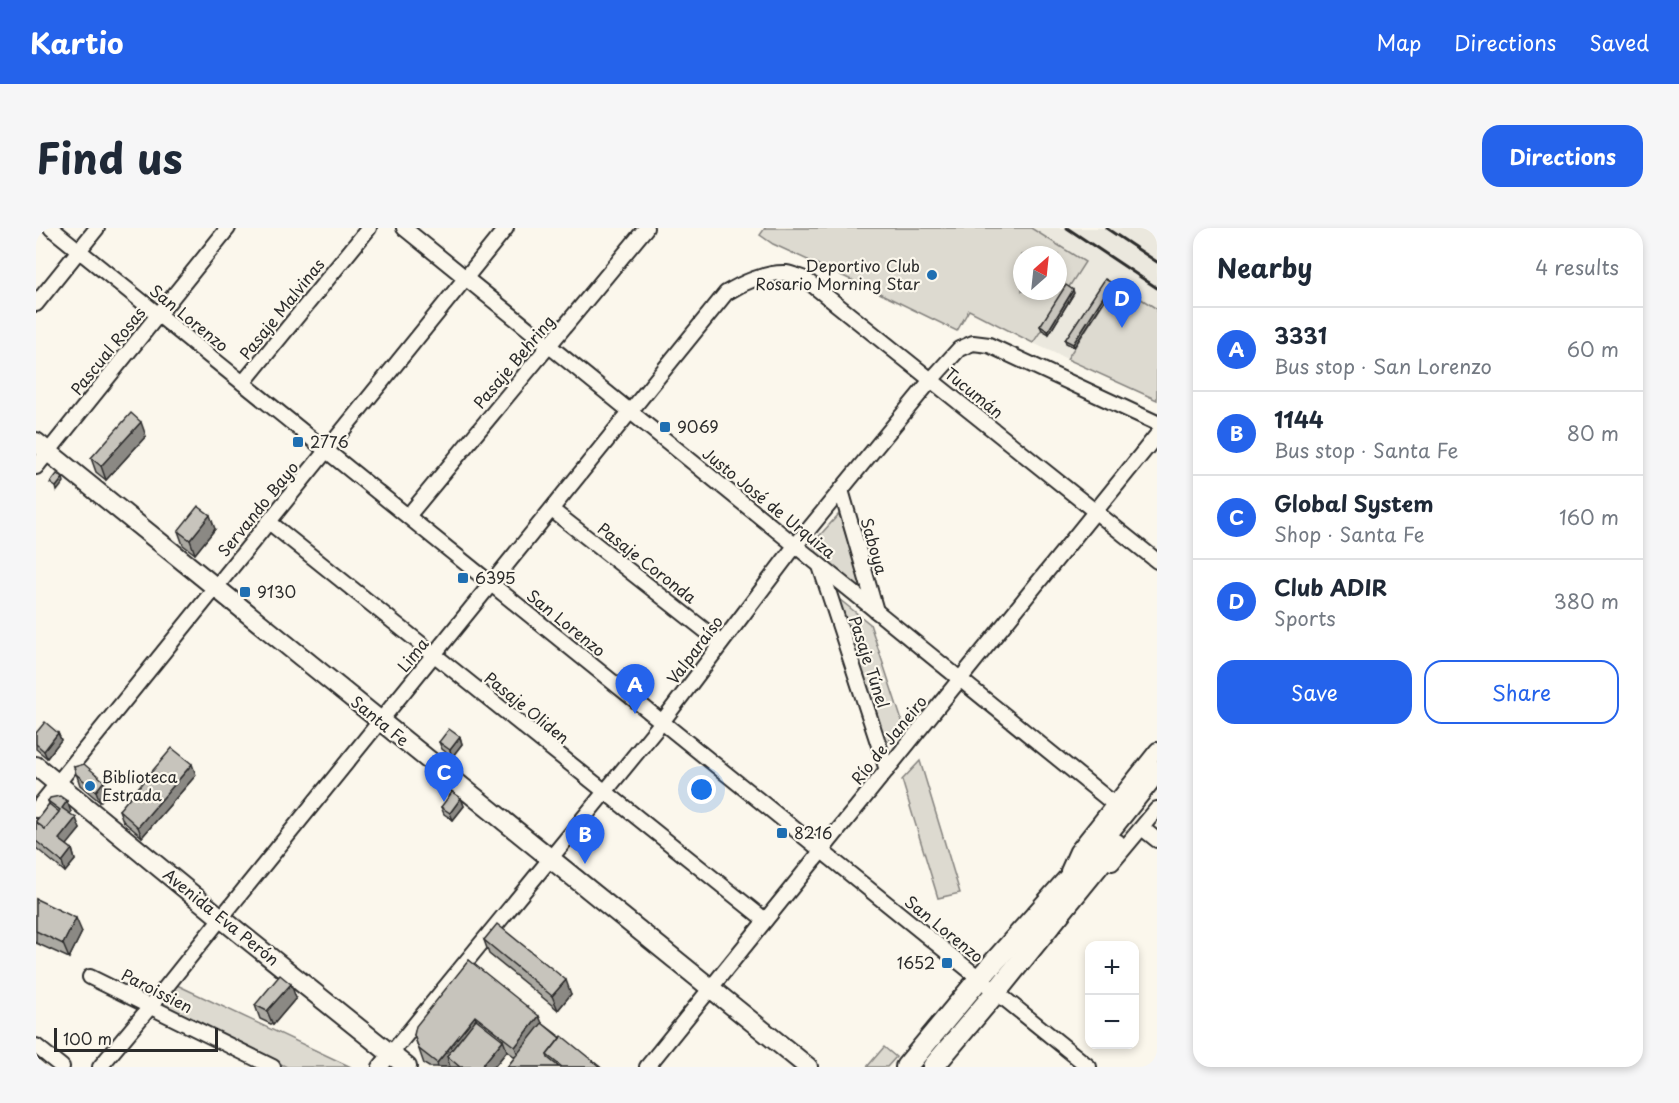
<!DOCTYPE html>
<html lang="en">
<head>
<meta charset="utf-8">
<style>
	body { margin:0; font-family:"Playpen Sans",sans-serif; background:#f6f6f7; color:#1f2937 }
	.controls { position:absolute; right:18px; bottom:18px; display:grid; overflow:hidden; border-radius:12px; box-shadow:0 3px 9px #0003 }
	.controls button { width:54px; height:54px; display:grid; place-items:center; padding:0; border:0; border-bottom:2px solid #e0e1e3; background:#fff; color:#1f2937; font:30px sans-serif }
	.compass { position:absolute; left:977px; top:18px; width:54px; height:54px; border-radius:50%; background:#fff; box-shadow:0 3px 9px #0003; rotate:27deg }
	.scale { position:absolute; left:18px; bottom:15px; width:164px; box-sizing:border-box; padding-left:6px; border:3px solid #2b2b2b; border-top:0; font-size:16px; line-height:21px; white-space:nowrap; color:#2b2b2b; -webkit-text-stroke:4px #fbf7ec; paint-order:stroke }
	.you { position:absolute; left:666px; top:562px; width:21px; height:21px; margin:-15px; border:4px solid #fff; border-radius:50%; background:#1a73e8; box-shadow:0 0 0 9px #1a73e833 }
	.badge { display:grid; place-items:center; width:39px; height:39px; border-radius:50%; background:#2563eb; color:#fff; font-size:20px; font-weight:700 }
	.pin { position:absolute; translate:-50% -50px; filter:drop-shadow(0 2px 3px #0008) }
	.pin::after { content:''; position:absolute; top:32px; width:21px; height:18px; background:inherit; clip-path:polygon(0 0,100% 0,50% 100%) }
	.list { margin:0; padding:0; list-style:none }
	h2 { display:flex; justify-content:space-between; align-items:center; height:78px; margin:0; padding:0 24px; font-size:26px }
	h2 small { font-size:20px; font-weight:400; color:#747a83 }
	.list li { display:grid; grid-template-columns:39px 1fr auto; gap:18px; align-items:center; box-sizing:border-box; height:84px; padding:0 24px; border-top:2px solid #e0e1e3 }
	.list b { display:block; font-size:22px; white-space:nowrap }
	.list p { margin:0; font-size:20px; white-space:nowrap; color:#747a83 }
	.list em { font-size:20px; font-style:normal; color:#747a83 }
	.actions { display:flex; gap:12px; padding:18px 24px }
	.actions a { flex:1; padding:14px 0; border:2px solid #2563eb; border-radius:18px; text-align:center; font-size:21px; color:#2563eb }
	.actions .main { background:#2563eb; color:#fff }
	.map { position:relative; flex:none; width:1121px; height:839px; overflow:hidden; border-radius:18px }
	header { display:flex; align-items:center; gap:36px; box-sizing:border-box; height:84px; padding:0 30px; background:#2563eb; color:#fff }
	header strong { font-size:28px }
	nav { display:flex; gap:33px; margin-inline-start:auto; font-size:21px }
	.intro { display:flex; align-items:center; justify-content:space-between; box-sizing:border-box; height:144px; padding:0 36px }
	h1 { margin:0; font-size:42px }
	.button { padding:15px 27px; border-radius:18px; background:#2563eb; color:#fff; font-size:21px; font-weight:700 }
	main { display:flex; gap:36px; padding:0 36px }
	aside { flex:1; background:#fff; border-radius:18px; box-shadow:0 3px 9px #0003 }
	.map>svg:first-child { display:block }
	.built { fill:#ebe8de }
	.green { fill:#dddad0; stroke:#84827e; stroke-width:1.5; fill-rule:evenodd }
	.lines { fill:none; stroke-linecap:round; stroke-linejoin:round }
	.street-casing { stroke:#2b2b2b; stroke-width:18 }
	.secondary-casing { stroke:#2b2b2b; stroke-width:22 }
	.primary-casing { stroke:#2b2b2b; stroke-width:24 }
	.street { stroke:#fbf7ec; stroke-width:14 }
	.secondary { stroke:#fbf7ec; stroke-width:18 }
	.primary { stroke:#fbf7ec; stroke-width:20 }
	.rail { stroke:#2b2b2b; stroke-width:3 }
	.wall { fill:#aba9a2; stroke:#2b2b2b; stroke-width:1.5 }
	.shaded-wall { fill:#8b8984; stroke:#2b2b2b; stroke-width:1.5 }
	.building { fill:#c7c4bc; stroke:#2b2b2b; stroke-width:1.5 }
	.poi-dot { fill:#1f6fb2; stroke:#fbf7ec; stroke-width:2 }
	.labels { text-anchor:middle; stroke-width:4.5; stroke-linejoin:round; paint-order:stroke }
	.poi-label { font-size:16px; fill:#2b2b2b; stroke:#fbf7ec; text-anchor:start }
	.street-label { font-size:16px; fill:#2b2b2b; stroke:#fbf7ec }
</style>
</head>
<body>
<header>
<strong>Kartio</strong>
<nav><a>Map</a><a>Directions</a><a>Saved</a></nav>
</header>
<div class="intro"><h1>Find us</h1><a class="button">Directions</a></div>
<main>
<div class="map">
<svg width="1121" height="839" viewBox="0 0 1121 839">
	<rect width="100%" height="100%" fill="#fbf7ec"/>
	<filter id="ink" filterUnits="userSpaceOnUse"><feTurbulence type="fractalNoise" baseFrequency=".0167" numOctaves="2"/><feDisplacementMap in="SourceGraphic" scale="12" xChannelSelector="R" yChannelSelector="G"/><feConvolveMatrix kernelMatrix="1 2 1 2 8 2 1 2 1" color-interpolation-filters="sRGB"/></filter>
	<g filter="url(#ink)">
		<polygon class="built" points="995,0 1121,0 1121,81 1080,55 1031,131 997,115 1049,34"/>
		<g class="green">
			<path d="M729 0H995L1049 34 997 115 933 82 921 103 835 61 737 16 724 7ZM986 27H1022V63H986Z"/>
			<polygon points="1080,55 1121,81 1121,172 1031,131"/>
			<polygon points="803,286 830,369 781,327 777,315"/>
			<polygon points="798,367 834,396 867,496 849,517"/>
			<polygon points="884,533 924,665 902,670 866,552"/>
			<polygon points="141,757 315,839 251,839 124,779"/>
			<polygon points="848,819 860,829 851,839 831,839"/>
		</g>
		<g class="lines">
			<g class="street-casing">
				<g id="street">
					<polyline points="15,0 1053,839"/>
					<polyline points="368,0 1078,576"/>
					<polyline points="0,76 61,0"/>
					<polyline points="207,155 333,0"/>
					<polyline points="0,239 192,0"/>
					<polyline points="805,262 840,383"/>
					<polyline points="516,282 685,415"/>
					<polyline points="372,288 610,0"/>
					<polyline points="233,294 729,692"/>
					<polyline points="784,338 851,542"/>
					<polyline points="0,582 470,0"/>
					<polyline points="1106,600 1121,612"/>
					<polyline points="1076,635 1121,581"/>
					<polyline points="1032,643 1041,623 1121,522"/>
					<polyline points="54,749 237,839"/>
					<polyline points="0,818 26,839"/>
					<path d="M64 839 114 779 185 690 690 65C706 55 730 44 750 45 756 46 763 49 769 51L1121 333"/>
					<polyline points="344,839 626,494 759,318 895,152 923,121 937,115 953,117 1121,195"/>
					<polyline points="611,839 1121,207"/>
				</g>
			</g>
			<g class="secondary-casing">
				<g id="secondary">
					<polyline points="0,214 772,839"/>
					<polyline points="0,538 185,690 371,839"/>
				</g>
			</g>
			<g class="primary-casing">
				<g id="primary">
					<polyline points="870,839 943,751 1057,623 1121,543"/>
					<polyline points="897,839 960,764 1080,616"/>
				</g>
			</g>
			<use href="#street" class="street"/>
			<use href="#secondary" class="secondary"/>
			<use href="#primary" class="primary"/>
			<g class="rail">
				<polyline points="1031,0 1121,60"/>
				<polyline points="1070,0 1121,34"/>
			</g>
		</g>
		<g class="wall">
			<polygon points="1077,59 1038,119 1030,115 1029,112"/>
			<polygon points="1038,65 1013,106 1006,102 1004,98"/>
			<polygon points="110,208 70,252 60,244 55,230"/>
			<polygon points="179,301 159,326 147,317 142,303"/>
			<polygon points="0,505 22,505 25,512 11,530 0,521"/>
			<polygon points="424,509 426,516 416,529 406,521 403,514"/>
			<polygon points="38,539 72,564 64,574 44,557"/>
			<polygon points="160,547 106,609 87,593 83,582"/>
			<polygon points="425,570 428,578 417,592 408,586 405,579"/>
			<polygon points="12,573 35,584 34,586 44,601 30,617 36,621 39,632 29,644 0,620 0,593 13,576"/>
			<polygon points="0,671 46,704 33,730 0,715"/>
			<polygon points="448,712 535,766 522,782 453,726"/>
			<polygon points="433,732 506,795 564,839 471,839 479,829 471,823 458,839 393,839 388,836 378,807"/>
			<polygon points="260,770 237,797 224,791 219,777"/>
		</g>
		<g class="shaded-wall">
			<polygon points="1076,55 1077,59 1038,119 1037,116"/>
			<polygon points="1037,62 1038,65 1013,106 1012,103"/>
			<polygon points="105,194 110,208 70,252 65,238"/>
			<polygon points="27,250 28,254 21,263 20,259"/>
			<polygon points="174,287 179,301 159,326 154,312"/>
			<polygon points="22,505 25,512 11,530 8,523"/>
			<polygon points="424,509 426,516 416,529 414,522"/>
			<polygon points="156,536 160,547 106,609 102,599"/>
			<polygon points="68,553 72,564 64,574 60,563"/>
			<polygon points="425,570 428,578 417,592 414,585"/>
			<polygon points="31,573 35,584 30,590 26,580"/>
			<polygon points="40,590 44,601 27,622 23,611"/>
			<polygon points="36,621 39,632 29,644 26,634"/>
			<polygon points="40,690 46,704 33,730 27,716"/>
			<polygon points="530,752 535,766 522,782 516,768"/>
			<polygon points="255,756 260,770 237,797 231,783"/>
			<polygon points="439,788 444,802 411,828 414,839 402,839 401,835"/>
			<polygon points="503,788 509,802 484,833 479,819"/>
			<polygon points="467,812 471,823 458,839 445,839"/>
		</g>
		<g class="building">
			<polygon points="1069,51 1076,55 1037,116 1029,112"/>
			<polygon points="1030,57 1037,62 1012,103 1004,98"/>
			<polygon points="95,185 105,194 65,238 55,230"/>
			<polygon points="21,246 27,250 20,259 14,255"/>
			<polygon points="162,278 174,287 154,312 142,303"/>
			<polygon points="9,494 22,505 8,523 0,516 0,505"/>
			<polygon points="413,501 424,509 414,522 403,514"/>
			<polygon points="136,520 156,536 102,599 83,582"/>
			<polygon points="48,536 68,553 60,563 40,546 38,539"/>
			<polygon points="416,564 425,570 414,585 405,579"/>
			<polygon points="24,568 31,573 26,580 40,590 23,611 36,621 26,634 0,613 0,594 9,601 24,582 12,573 14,570"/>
			<polygon points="13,576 23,584 9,601 0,594 0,593"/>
			<polygon points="0,671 40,690 27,716 0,703"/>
			<polygon points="461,696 530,752 516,768 448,712"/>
			<polygon points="433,732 503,788 479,819 439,788 401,835 383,821 378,807 380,798"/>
			<polygon points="244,747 255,756 231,783 219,777"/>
			<polygon points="440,791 467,812 445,839 424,839 411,828"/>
			<polygon points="506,795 524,810 511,827 512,830 523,839 471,839"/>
			<polygon points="526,808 564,839 526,839 511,827"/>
		</g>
	</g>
	<g class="poi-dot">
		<circle cx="896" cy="47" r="6"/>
		<rect x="623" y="193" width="12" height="12" rx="3"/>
		<rect x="256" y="208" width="12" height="12" rx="3"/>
		<rect x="421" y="344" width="12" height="12" rx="3"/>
		<rect x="203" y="358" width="12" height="12" rx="3"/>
		<circle cx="54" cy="558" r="6"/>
		<rect x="740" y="599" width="12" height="12" rx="3"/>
		<rect x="905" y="729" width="12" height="12" rx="3"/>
	</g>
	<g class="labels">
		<g class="poi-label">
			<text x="884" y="44" text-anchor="end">Deportivo Club<tspan x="884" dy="18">Rosario Morning Star</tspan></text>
			<text x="641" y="205">9069</text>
			<text x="274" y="220">2776</text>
			<text x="439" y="356">6395</text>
			<text x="221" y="370">9130</text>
			<text x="66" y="555">Biblioteca<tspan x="66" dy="18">Estrada</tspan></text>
			<text x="758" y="611">8216</text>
			<text x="899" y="741" text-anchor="end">1652</text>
		</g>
		<g class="street-label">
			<text transform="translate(246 81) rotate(-51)" y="6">Pasaje Malvinas</text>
			<text transform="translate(153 90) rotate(39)" y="6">San Lorenzo</text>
			<text transform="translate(72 123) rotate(-51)" y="6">Pascual Rosas</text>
			<text transform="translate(478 134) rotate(-50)" y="6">Pasaje Behring</text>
			<text transform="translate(938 165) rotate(39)" y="6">Tucumán</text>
			<text transform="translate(733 275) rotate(39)" y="6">Justo José de Urquiza</text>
			<text transform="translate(222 281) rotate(-51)" y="6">Servando Bayo</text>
			<text transform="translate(838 318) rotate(74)" y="6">Saboya</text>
			<text transform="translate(611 335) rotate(38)" y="6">Pasaje Coronda</text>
			<text transform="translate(530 395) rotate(39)" y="6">San Lorenzo</text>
			<text transform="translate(659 422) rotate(-53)" y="6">Valparaíso</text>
			<text transform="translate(377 427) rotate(-51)" y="6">Lima</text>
			<text transform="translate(833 434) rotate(72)" y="6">Pasaje Túnel</text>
			<text transform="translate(491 480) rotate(39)" y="6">Pasaje Oliden</text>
			<text transform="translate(344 493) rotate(39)" y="6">Santa Fe</text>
			<text transform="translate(853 512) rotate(-51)" y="6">Río de Janeiro</text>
			<text transform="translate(185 689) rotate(39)" y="6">Avenida Eva Perón</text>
			<text transform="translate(908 701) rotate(39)" y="6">San Lorenzo</text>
			<text transform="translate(121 763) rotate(27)" y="6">Paroissien</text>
		</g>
	</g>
</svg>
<div class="controls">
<button>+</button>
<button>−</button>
</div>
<svg class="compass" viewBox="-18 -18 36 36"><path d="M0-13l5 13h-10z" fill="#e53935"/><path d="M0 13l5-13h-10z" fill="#747a83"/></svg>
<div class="scale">100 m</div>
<div class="you"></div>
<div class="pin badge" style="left:599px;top:486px">A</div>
<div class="pin badge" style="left:549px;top:636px">B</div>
<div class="pin badge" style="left:408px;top:574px">C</div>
<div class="pin badge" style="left:1086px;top:100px">D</div>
</div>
<aside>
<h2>Nearby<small>4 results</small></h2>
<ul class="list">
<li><span class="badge">A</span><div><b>3331</b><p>Bus stop · San Lorenzo</p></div><em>60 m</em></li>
<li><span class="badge">B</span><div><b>1144</b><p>Bus stop · Santa Fe</p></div><em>80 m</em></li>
<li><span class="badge">C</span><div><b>Global System</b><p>Shop · Santa Fe</p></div><em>160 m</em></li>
<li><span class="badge">D</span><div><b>Club ADIR</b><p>Sports</p></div><em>380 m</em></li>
</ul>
<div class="actions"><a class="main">Save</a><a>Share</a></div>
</aside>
</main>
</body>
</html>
